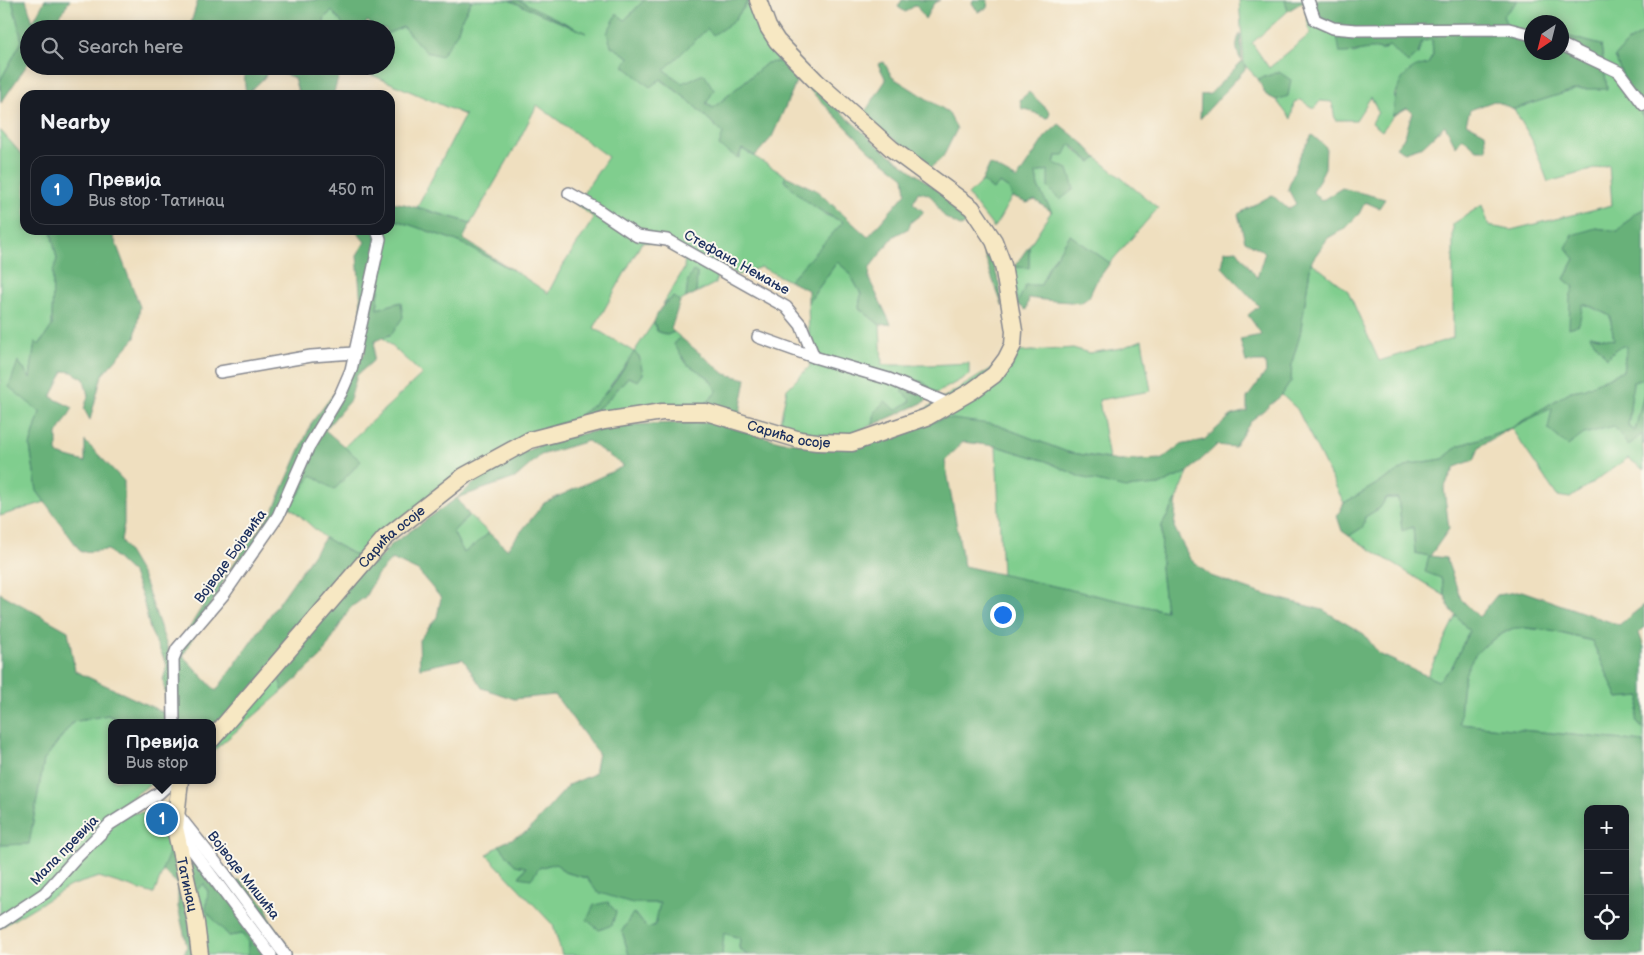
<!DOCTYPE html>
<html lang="en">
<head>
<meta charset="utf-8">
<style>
	body { margin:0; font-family:"Balsamiq Sans",sans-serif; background:#20242c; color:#f1f3f6 }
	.controls { position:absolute; right:15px; bottom:15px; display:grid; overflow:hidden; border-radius:10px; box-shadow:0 2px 12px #0003 }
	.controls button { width:45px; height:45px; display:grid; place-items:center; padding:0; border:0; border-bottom:1px solid #363941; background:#171b24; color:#f1f3f6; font:25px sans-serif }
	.compass { position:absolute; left:1524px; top:15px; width:45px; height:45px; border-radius:50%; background:#171b24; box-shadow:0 2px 12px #0003; rotate:215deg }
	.you { position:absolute; left:1002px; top:614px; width:18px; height:18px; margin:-12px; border:4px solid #fff; border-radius:50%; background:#1a73e8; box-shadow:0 0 0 8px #1a73e833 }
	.badge { display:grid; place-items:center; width:32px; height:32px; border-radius:50%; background:#1f6fb2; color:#fff; font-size:16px; font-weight:700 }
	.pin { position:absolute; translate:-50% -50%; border:2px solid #fff; box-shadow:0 1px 5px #0006 }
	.popup { position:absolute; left:108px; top:719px; width:108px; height:65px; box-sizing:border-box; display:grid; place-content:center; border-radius:10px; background:#171b24; filter:drop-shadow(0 1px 4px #0005); font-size:16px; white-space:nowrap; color:#9ea1a6 }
	.popup b { font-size:19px; color:#f1f3f6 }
	.popup::after { content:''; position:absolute; left:50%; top:100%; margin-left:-10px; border:10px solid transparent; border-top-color:#171b24 }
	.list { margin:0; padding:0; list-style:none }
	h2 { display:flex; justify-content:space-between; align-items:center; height:65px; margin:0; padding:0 20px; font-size:21px }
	h2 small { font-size:16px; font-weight:400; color:#9ea1a6 }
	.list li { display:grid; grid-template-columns:32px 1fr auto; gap:15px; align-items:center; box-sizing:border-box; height:70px; margin:0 10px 10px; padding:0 10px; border:1px solid #363941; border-radius:15px }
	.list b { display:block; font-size:19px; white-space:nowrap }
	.list p { margin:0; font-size:16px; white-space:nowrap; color:#9ea1a6 }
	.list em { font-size:16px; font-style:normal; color:#9ea1a6 }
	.icon { flex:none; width:28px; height:28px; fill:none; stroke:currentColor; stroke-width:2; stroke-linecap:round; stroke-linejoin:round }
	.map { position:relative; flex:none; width:1644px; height:955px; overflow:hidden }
	.search { position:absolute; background:#171b24; box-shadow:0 2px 12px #0003; left:20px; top:20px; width:375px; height:55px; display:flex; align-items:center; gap:12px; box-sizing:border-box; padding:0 18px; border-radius:28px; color:#9ea1a6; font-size:19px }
	.panel { position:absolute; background:#171b24; box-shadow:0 2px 12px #0003; left:20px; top:90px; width:375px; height:145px; border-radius:15px }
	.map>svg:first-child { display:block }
	.green { fill:#80ce8e; stroke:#4e7e76 }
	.forest { fill:#68b179; stroke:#42706c; fill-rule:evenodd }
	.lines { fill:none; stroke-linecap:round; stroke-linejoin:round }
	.street-casing { stroke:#85878e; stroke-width:14 }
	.secondary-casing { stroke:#85878e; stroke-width:19 }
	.street { stroke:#fff; stroke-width:11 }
	.secondary { stroke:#f7e8c3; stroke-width:16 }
	.labels { text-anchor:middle; stroke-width:4; stroke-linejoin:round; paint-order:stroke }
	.street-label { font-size:14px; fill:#1b2f5e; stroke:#fbf7ec }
</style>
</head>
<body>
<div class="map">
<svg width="1644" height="955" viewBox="0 0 1644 955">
	<rect width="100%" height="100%" fill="#fbf7ec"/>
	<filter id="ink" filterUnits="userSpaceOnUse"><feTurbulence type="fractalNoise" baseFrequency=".02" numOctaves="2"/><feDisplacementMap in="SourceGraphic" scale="10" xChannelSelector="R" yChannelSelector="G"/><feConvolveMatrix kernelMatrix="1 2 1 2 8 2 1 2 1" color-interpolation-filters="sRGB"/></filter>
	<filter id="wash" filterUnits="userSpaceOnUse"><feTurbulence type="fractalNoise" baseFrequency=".0096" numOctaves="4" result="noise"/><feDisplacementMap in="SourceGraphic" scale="20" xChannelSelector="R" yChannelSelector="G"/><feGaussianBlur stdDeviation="1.12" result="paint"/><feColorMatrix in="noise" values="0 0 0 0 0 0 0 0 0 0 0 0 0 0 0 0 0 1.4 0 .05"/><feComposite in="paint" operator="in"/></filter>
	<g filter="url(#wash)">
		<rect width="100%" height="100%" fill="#efdfbf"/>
		<g class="green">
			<polygon points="0,0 12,0 22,41 0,81"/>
			<polygon points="472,0 509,0 571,27 518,0 644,0 624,21 617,14 611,46 629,57 650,87 660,79 687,99 723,133 739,158 742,149 786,176 784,181 826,215 844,222 789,281 761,267 738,275 718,264 716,283 696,293 697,273 688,280 686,298 680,301 674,297 663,304 684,269 685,254 665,244 642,242 594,328 634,352 654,322 657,331 667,335 674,332 680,337 674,344 687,364 708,377 717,391 703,407 579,423 607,401 628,377 638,380 643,374 639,356 634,353 600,400 576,418 532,433 388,526 373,565 325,538 290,507 312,475 334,489 361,461 344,447 422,374 383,338 392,334 401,302 377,309 382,266 375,239 380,230 390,230 390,218 457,241 513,270 548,293 562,267 594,218 576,204 608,157 537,105 516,146 471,223 417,207 465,115 351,66 386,66 386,34 403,27 426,52 457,33 461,20"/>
			<path d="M1239 0H1285L1288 11 1252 43 1269 68 1310 34 1304 1C1324 9 1338 37 1352 54 1362 49 1371 47 1382 50L1389 46 1418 54 1422 41 1432 40 1433 55 1428 64 1395 93 1393 116 1382 131 1372 123 1378 112 1371 97 1356 120H1335L1332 102 1320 101 1314 109 1301 100 1294 102 1291 119 1276 100 1288 96 1279 72 1258 79 1244 64Z"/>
			<polygon points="1518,0 1644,0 1644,33 1628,42 1615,57 1635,105 1644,118 1644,209 1634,214 1618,231 1596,228 1575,259 1564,279 1574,287 1570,297 1610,316 1614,340 1590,335 1617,348 1627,344 1623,371 1583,389 1571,391 1518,424 1552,408 1584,434 1614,425 1642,434 1644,470 1628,458 1570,498 1557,496 1511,428 1458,446 1443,459 1411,464 1344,503 1297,409 1282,395 1291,381 1292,362 1300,335 1311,262 1348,291 1379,361 1453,338 1453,224 1482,205 1489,226 1511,230 1612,205 1609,165 1548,182 1532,140 1514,109 1577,89 1607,88 1601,45 1562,35 1562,22 1532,22 1531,33 1513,39 1503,16"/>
			<polygon points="749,1 757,23 785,61 767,63 713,108 682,83 663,70 708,28 733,22"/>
			<polygon points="332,11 347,29 325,29 324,18"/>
			<polygon points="0,130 25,158 25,230 51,230 57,259 53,272 52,326 39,345 35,342 30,378 19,362 40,412 30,446 37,491 45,502 0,516"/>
			<polygon points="1070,144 1075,150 1091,162 1097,158 1158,208 1110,263 1070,235 1048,268 1041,285 1017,304 1014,267 1029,268 1029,246 1051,212 1038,187 1036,173 1048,170 1054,164 1056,156"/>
			<polygon points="982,181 993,190 1000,183 1009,189 1012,197 994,228 968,195"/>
			<polygon points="837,262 849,272 861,294 859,308 880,325 882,365 928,365 969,363 969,375 937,393 911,401 896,410 875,411 873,425 837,438 817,438 779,427 787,389 810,366 808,303"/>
			<polygon points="1142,340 1151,391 1099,400 1109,459 1067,452 997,425 864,446 1019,352 1073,348 1089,353 1122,348"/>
			<polygon points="1644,379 1644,393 1635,431 1628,427 1633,382"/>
			<polygon points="996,446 1046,461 1080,477 1159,485 1188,472 1177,499 1162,525 1161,570 1166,611 1002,575"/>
			<polygon points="1386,498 1398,498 1402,530 1413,527 1415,553 1429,556 1441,578 1445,596 1349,536 1363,527 1365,517 1380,508"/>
			<polygon points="469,515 489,533 464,553 453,532"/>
			<polygon points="1456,615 1469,631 1452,667 1438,681 1427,676"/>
			<path d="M1515 627 1551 631 1592 641 1618 698 1641 696 1636 721 1644 730V742L1460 724C1461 702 1460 675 1473 656 1481 644 1503 634 1515 627Z"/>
			<polygon points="277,673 283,691 212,752 212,748"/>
			<polygon points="108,715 124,723 112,723 112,780 156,780 107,815 148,812 170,832 172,847 154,894 99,877 70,886 0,928 0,845 29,844 44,760 73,722"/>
			<polygon points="499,845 515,865 526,867 520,876 539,868 556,863 564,872 587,878 632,903 660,903 656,925 648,928 634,913 622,931 629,955 562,955 553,925 487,855"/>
			<polygon points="204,884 229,936 242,934 248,942 248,955 206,955 193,893"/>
			<polygon points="723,933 740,938 739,948 747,955 722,955"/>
		</g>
		<g class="forest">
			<polygon points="12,0 26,0 33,22 45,0 70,0 51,29 29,29 29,62 1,103 0,81 22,41"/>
			<polygon points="198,0 472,0 461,20 457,33 441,56 426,52 403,27 386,34 386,29 377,29 367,21 364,29 347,29 332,11 324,18 325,29 189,29"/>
			<polygon points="509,0 518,0 586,33"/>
			<path d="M644 0H749L733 22 713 35 707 29 664 70 682 83 704 74 714 90 706 104 713 108 767 63 785 61 876 144 967 212 984 232 999 283 1003 307 992 278 979 237 969 224 960 226C955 223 947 220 943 215 934 203 936 194 918 192L913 203 924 212 911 222 909 228 894 236 870 267 869 279 891 324 880 325 859 308 861 294 849 272 837 262 808 303V290L789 281 843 222C820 212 801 199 784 180L786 176 816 190 868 237 906 193 904 177 869 150 798 78 772 137 755 156 742 149 738 158 719 146 723 133 687 99 661 79 650 87 624 66 629 57 611 46 607 33 617 14 625 20Z"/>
			<polygon points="902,0 940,0 934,3 925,19 916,5 905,12 898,7"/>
			<polygon points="973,0 988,0 987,8 978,12 972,3"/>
			<path d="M1285 0H1518L1503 16 1513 39 1531 33 1532 52H1562V35L1601 45 1607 89H1577L1514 109 1494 101 1470 110 1466 123 1485 133 1487 150H1477L1462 137 1456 147 1445 125 1423 146 1405 152 1396 147 1405 136 1412 113 1407 108 1393 116C1395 92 1399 68 1428 64L1433 55 1432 40 1422 41 1418 54 1408 63 1389 46 1382 50C1367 46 1355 54 1340 53L1337 36 1330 31 1327 20 1304 1 1288 11Z"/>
			<polygon points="1644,33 1644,118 1635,105 1615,57 1628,42"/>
			<path d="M1240 34 1242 61 1246 68 1200 119 1201 95 1210 94 1242 61C1236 53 1235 43 1240 34Z"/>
			<polygon points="884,62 892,77 948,112 957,129 943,157 930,168 863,115 886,80 878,64"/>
			<polygon points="243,66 342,66 333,95 299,95 294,78 270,68 264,78 246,95"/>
			<polygon points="1279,72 1291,80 1288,96 1276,100 1266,95 1258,79"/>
			<path d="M1029 92 1050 112 1048 118C1037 117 1034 109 1022 109L1020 100Z"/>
			<polygon points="1059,124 1085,145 1097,158 1091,162 1070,144 1064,156 1056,156 1054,163 1068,169 1074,189 1060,200 1048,188 1048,170 1036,173 1038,187 1052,212 1035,200 1027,203 1012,197 1009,189 1000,183 993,190 982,181 990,164 1017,179 1045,137"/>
			<path d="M1312 135 1326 147 1325 168 1313 192 1321 201 1342 188 1385 199 1379 208 1365 202 1359 214 1344 229 1328 238 1311 262 1300 335 1292 362 1291 381 1282 395 1252 420 1234 447 1217 445 1188 472 1159 485 1125 488 1080 477 1046 461 996 446 963 442 945 461 964 566 1166 611 1161 570 1162 525 1177 499 1174 527 1190 559 1211 576 1259 593 1323 610 1364 634 1379 654 1438 681 1452 667 1469 631 1448 606 1441 578 1425 572 1429 556 1415 553 1413 527 1402 531 1398 498H1386L1380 508 1365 517 1363 527 1349 536 1342 531 1337 516 1344 503 1411 464 1443 459 1458 446 1511 428 1571 391 1583 389 1623 371 1627 345 1617 348 1607 358 1589 335 1614 340 1610 316 1593 307 1583 304 1579 324 1569 328 1570 297 1574 287 1564 279 1575 259 1566 248 1572 235 1596 228 1618 231 1634 214 1644 209V379L1633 382 1628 426 1635 431 1644 393V445L1642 434 1628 446 1614 426 1584 434 1568 446 1548 429 1552 408 1511 428 1480 446 1474 460 1455 467 1444 488 1449 529 1430 556 1446 558 1461 599 1479 617 1497 595 1522 591 1619 625 1644 605V628L1639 633 1644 648V730L1636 721 1641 696 1618 698 1592 641C1568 635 1542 627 1517 628 1510 628 1502 634 1496 638 1460 658 1462 687 1460 724L1644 742V955H747L739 948 740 938 724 933 722 955H629L622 931 633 913 648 928 655 925 660 903H632L597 892 587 878 564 872 556 863 539 868 531 879 519 877 526 867 515 865 499 845 528 831 569 785 594 774 598 753 555 695 514 699 482 688 463 659 420 668 419 640 437 617 441 598 418 571 392 559 377 575 365 597 350 608 321 657 283 691 277 673 212 748V723H158L153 720 148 723H124L108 715 73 722 44 760 29 844 0 845V593L68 631 75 671 169 715 163 680 167 665 150 630 143 599 133 574 108 550 81 552 37 491 30 446 40 412 9 387 18 361 30 378 35 341 39 345 52 326 53 271 57 259 51 230H111L140 307 135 338 102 375 90 420 84 409 88 396 84 379 72 372 64 371 51 397 73 408 57 434V454L85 462V441L124 481V524L121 540 143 577 171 658 205 602 273 511 312 422 365 353 357 255 365 242 356 231 380 230 375 239 382 266 377 309 401 302 403 317 392 334 375 341 373 361 357 375 350 400 325 430 361 461 334 490 312 475 290 507 230 570 183 656 216 691 325 538 373 565 392 544 457 498 484 474 522 453 549 441 623 425 709 422 783 442 864 446 945 418 997 425 1067 452 1119 461 1162 459 1180 445 1204 440 1232 415 1247 411V398L1266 372 1265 362H1246L1240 339 1262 335 1248 315 1259 306 1222 267 1225 251 1237 250 1257 278 1265 252 1245 241 1238 214 1272 195 1288 209 1296 204 1288 189 1299 157ZM588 441 624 466 544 503 507 549 489 533 464 553 453 532 469 515 457 498 515 478 541 455ZM1588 809H1625V936H1588Z"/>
			<polygon points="390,202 404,204 471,223 463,239 513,270 457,241 390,218"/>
			<path d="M1070 235 1110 263 1096 282 1089 297 1081 303C1063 301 1046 301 1029 298L1026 310 1017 304 1026 285H1041L1048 268Z"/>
			<polygon points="1029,246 1029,268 1014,267"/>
			<polygon points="693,271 697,273 696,293 686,298 688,280"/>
			<path d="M674 297 680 301 671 329 674 332 667 335 657 331 654 322C659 309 663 304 674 297Z"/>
			<polygon points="680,337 725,374 746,379 739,417 703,407 717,391 708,377 687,364 674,344"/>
			<path d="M634 352 639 356 643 374 638 381 628 377 607 401 579 423 532 433C546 428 564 424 577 417 603 402 618 377 634 352Z"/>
			<polygon points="904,377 923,382 937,393 922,403 873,425 875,411 885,401 896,410 911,401 902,392"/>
			<polygon points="170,832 235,882 240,880 266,906 271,922 294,955 248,955 248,942 242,934 229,936 206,911 208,891 204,884 193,893 206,955 183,955 187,947 178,907 178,884 162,870 171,848"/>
			<polygon points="608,902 616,912 612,925 599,930 587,920 594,905"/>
		</g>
	</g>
	<g filter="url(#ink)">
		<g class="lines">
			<g class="street-casing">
				<g id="street">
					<polyline points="1308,0 1315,20 1333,28 1356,30 1509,29 1532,35"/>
					<polyline points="1562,45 1619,72 1644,105"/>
					<polyline points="569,193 594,207 637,236 667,240 786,307 801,325 814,357"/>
					<polyline points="758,337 814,357 889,379 949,404"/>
					<polyline points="220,372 311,356 354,353"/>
					<polyline points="174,723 173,659 177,649 224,594 278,516 308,448 341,393 351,370 380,239 377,230"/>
					<polyline points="178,815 225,874 285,955"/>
					<polyline points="179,832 271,955"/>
					<polyline points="0,923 45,893 77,857 110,824 159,793 173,780"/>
				</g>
			</g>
			<g class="secondary-casing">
				<g id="secondary">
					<path id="s1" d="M212 739 385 538 464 476 530 440 604 421 662 412H706L800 440 817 442 852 443 927 417 972 391 994 375 1006 359 1013 345 1014 331 1003 265 994 241 972 208 892 149 816 81 777 41 768 27 758 0"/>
					<path id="s2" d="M180 780 175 828 196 923 200 955"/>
				</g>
			</g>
			<use href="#street" class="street"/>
			<use href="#secondary" class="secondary"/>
		</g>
	</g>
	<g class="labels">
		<g class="street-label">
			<text transform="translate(737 262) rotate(29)" y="5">Стефана Немање</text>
			<text dy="5" stroke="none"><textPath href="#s1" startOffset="706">Сарића осоје</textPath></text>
			<text dy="5" stroke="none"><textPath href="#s1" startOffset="271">Сарића осоје</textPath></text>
			<text transform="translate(230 556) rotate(-54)" y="5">Војводе Бојовића</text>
			<text transform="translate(64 850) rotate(-46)" y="5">Мала превија</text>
			<text transform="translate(244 875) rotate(52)" y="5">Војводе Мишића</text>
			<text dy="5" stroke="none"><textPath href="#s2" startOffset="106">Татинац</textPath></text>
		</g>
	</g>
</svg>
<div class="controls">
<button>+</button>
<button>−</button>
<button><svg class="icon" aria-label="locate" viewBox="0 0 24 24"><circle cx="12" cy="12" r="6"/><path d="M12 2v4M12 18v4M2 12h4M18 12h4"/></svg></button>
</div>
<svg class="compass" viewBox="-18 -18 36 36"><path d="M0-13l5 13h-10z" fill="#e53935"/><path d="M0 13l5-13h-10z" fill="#9ea1a6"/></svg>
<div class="you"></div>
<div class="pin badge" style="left:162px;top:819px">1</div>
<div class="popup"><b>Превија</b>Bus stop</div>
<div class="search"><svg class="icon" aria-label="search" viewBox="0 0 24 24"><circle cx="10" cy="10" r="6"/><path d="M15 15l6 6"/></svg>Search here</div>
<section class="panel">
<h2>Nearby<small></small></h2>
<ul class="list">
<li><span class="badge">1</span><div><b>Превија</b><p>Bus stop · Татинац</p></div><em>450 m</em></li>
</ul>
</section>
</div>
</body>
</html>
